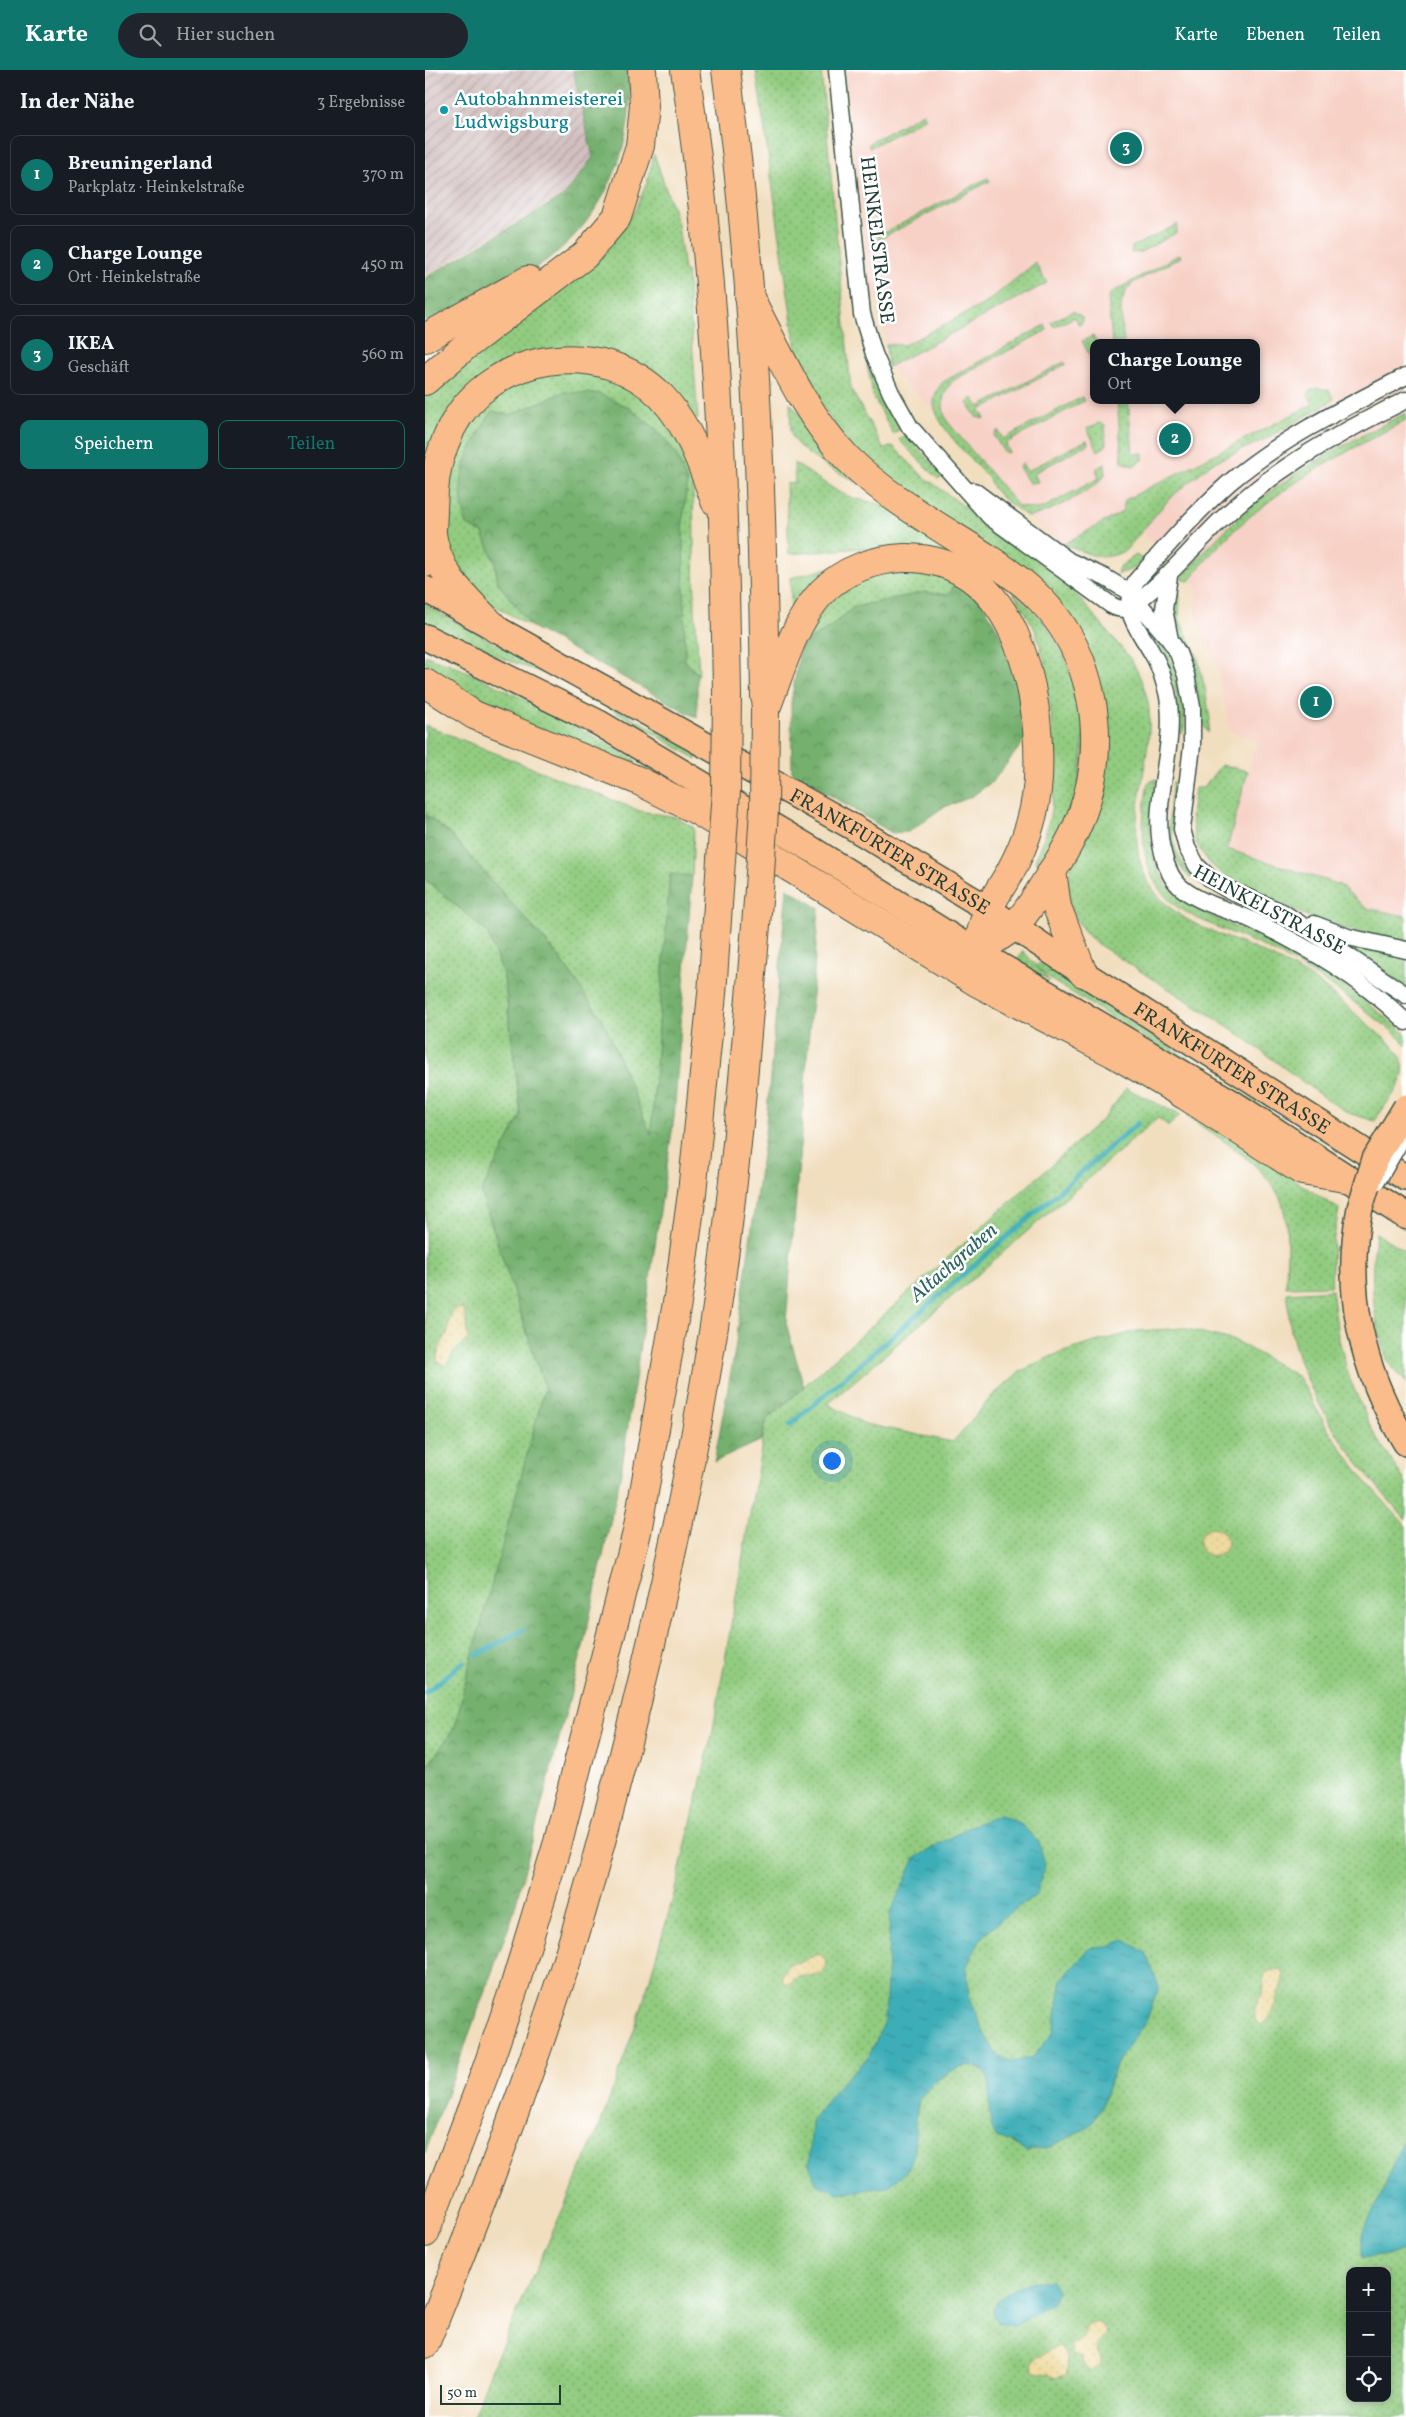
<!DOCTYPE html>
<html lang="de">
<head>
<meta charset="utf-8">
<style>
	body { margin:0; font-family:Vollkorn,serif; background:#20242c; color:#f1f3f6 }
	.controls { position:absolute; right:15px; bottom:15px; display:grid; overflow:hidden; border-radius:10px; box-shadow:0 2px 8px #0003 }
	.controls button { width:45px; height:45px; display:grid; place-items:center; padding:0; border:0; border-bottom:1px solid #363941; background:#171b24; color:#f1f3f6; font:25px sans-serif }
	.scale { position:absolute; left:15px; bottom:12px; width:121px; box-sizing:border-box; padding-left:5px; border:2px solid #1f3d34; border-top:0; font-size:14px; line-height:18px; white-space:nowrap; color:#1f3d34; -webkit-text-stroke:4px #fff; paint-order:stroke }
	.you { position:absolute; left:406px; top:1390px; width:18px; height:18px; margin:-12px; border:4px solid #fff; border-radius:50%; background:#1a73e8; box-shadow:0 0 0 8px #1a73e833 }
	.badge { display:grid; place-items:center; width:32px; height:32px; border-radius:50%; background:#0f766e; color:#fff; font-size:16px; font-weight:700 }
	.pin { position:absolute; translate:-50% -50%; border:2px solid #fff; box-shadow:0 1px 5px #0006 }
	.popup { position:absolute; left:665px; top:269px; width:170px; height:65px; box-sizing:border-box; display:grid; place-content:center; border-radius:10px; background:#171b24; filter:drop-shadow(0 1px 4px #0005); font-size:16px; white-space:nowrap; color:#9ea1a6 }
	.popup b { font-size:19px; color:#f1f3f6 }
	.popup::after { content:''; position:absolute; left:50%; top:100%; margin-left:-10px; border:10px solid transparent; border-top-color:#171b24 }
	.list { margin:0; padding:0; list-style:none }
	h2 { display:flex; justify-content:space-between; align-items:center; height:65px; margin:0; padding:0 20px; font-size:21px }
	h2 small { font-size:16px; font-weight:400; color:#9ea1a6 }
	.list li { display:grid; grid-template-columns:32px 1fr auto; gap:15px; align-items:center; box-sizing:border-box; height:80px; margin:0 10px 10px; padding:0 10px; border:1px solid #363941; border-radius:10px }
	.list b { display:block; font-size:19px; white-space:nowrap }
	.list p { margin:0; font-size:16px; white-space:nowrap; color:#9ea1a6 }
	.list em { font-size:16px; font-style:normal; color:#9ea1a6 }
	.actions { display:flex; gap:10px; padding:15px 20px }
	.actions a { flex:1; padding:11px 0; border:1px solid #0f766e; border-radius:10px; text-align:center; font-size:18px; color:#0f766e }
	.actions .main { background:#0f766e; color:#fff }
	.icon { flex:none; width:28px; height:28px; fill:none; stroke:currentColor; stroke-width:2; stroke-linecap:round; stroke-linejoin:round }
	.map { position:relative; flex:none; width:981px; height:2347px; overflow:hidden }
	header { display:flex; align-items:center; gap:30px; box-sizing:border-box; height:70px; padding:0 25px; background:#0f766e; color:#fff }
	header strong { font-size:24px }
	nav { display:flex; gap:28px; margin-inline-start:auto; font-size:18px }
	.search { width:350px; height:45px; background:#20242c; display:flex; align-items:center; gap:12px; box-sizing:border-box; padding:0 18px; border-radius:28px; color:#9ea1a6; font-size:19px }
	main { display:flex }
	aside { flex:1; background:#171b24 }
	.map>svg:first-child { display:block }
	.built { fill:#f7d1c6; fill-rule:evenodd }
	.industrial { fill:url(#industrial-furrows) }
	.grass { fill:url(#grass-dots); stroke:#58845a; fill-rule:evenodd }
	.forest { fill:url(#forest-crowns); stroke:#4a7651 }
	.sand { fill:url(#sand-dots); stroke:#868c69 }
	.water { fill:url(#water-ripples); stroke:#2e7676 }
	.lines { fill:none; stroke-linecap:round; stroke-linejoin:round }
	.stream { stroke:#3eaeb7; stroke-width:5 }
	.minor-casing { stroke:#3e5549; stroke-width:19 }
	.primary-casing { stroke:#3e5549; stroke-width:28 }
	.trunk-casing { stroke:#3e5549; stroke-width:29 }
	.motorway-casing { stroke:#3e5549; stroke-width:30 }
	.minor { stroke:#fff; stroke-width:16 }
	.primary { stroke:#fabc8b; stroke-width:25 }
	.trunk { stroke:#fabc8b; stroke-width:26 }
	.motorway { stroke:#fabc8b; stroke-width:28 }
	.minor-bridge-casing { stroke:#3e5549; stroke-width:19; stroke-linecap:butt }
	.primary-bridge-casing { stroke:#3e5549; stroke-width:28; stroke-linecap:butt }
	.motorway-bridge-casing { stroke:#3e5549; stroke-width:30; stroke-linecap:butt }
	.minor-bridge { stroke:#fff; stroke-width:16 }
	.primary-bridge { stroke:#fabc8b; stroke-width:25 }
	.motorway-bridge { stroke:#fabc8b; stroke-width:28 }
	.culture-dot { fill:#0f9aa8; stroke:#fff; stroke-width:2 }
	.labels { text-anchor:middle; stroke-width:5; stroke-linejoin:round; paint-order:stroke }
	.culture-label { font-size:20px; fill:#0d838f; stroke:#fff; text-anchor:start }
	.street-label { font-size:20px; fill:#1f3d34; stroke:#fff }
	.water-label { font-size:21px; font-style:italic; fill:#2a6562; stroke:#fff }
</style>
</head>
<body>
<header>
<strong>Karte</strong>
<div class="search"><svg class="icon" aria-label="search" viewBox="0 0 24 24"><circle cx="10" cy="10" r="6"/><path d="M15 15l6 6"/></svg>Hier suchen</div>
<nav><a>Karte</a><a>Ebenen</a><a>Teilen</a></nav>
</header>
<main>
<aside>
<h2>In der Nähe<small>3 Ergebnisse</small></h2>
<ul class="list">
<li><span class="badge">1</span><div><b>Breuningerland</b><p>Parkplatz · Heinkelstraße</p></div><em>370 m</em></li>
<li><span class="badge">2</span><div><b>Charge Lounge</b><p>Ort · Heinkelstraße</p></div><em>450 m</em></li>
<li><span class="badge">3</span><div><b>IKEA</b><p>Geschäft</p></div><em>560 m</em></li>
</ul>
<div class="actions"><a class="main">Speichern</a><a>Teilen</a></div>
</aside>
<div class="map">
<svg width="981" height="2347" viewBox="0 0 981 2347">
	<defs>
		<pattern id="industrial-furrows" width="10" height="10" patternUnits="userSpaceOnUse" patternTransform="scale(1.25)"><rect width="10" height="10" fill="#d2bfbf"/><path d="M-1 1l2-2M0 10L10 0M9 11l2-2" fill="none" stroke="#aa9c9c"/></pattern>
		<pattern id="grass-dots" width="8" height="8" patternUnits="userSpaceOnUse" patternTransform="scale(1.25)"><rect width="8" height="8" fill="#92cc80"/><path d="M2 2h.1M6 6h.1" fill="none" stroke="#77a76a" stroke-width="1.8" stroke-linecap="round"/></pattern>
		<pattern id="forest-crowns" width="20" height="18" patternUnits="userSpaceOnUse" patternTransform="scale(1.25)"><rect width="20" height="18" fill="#75b06e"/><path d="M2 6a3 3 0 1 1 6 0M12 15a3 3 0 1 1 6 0" fill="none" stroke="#5f905b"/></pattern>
		<pattern id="sand-dots" width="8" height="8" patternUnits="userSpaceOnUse" patternTransform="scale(1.25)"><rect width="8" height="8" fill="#eeda9e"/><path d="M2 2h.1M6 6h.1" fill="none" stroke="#ccbc89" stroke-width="1.8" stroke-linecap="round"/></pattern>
		<pattern id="water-ripples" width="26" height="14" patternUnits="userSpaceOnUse" patternTransform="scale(1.25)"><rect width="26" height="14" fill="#3eaeb7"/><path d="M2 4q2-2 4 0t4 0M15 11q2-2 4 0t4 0" fill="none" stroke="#338f96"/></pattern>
	</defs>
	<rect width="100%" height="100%" fill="#fff"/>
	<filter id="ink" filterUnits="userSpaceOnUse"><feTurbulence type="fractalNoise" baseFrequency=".02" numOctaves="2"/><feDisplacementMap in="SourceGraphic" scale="10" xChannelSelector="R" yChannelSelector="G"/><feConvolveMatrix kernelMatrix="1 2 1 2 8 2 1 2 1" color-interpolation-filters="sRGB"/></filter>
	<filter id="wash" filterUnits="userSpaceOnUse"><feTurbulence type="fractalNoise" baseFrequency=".0096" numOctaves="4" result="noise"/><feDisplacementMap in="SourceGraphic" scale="20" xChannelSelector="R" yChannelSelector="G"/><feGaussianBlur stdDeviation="1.12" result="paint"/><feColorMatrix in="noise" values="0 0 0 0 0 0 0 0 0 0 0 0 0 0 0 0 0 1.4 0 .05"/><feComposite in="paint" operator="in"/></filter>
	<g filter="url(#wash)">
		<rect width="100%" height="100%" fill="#f1debf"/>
		<path class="built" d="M420 0H981V846L941 838 915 815 801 779 833 670 805 661 794 603 771 545 773 518 697 442 639 474 576 427 568 418 564 409 528 367 511 342 463 297 456 230 446 231ZM669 273H831V330H669Z"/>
		<polygon class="industrial" points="0,0 147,0 168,87 139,124 0,206"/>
		<g class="grass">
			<path d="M331 0H396L426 319 459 379 468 376 498 406 640 511 704 587C714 602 722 621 724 640 729 701 686 777 736 829 763 858 804 866 839 883 856 892 876 901 892 912 911 925 929 943 947 958 960 970 981 982 978 1002 976 1019 958 1036 950 1051L926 1044 902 1030 807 959 671 873C644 849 638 824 647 790L668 595 506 441 426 377 391 328 371 280Z"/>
			<polygon points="498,43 501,48 444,78 444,73"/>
			<polygon points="229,84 253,154 259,201 262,201 273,349 270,350 224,303 81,294 0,422 0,328 16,312 151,209 178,186 210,140 222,113"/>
			<polygon points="563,108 565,111 453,170 453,166"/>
			<polygon points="753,154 751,163 716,182 706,183 707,177"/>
			<path d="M755 184 756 187 708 213C690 229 697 251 699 273H687L683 228 686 223Z"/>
			<polygon points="610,193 622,213 463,297 461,274 479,275 561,233"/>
			<polygon points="648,241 657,247 657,253 654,255 650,247 629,257 626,252"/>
			<path d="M620 255 622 260 529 310C517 322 515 336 522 351L593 436 610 439 618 438 674 408 671 399 680 394C681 400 681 404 677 409 668 420 617 446 603 447L576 427 568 418 564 409C550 393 509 354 509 333 509 324 513 318 518 312Z"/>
			<polygon points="668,266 672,273 669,273 668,292 657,271"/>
			<polygon points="639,292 641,294 555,340 560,349 551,347 542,333 548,328 554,337"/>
			<polygon points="442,295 475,359 468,364 448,326"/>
			<polygon points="130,298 195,308 237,339 265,397 268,413 270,537 274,605 260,591 258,450 262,412 251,384 234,361 203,337 139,322 85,345 58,463 70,493 73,513 107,557 47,523 19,480 19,419 41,353 76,319"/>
			<path d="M893 318 904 320 909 329 907 331 841 369 787 393 744 429 701 480C676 494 663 483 639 474L697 442 700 430 888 334 883 325 886 320Z"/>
			<polygon points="657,327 659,331 581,373 584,383 579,382 569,366 573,360 578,369"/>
			<polygon points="692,330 703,330 708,384 718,383 718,390 708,396 697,392"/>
			<path d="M365 333 436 414C418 405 378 386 368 368 364 360 366 343 365 333Z"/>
			<path d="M981 343V350C897 395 823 432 764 511L756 509C823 425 888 390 981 343Z"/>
			<polygon points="674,353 680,355 681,376 673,381 662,358"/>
			<polygon points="481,364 517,405 516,408 513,409 474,370"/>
			<polygon points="662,370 663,374 609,403 613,412 604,413 594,397 597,393 602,401"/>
			<polygon points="369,393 412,421 428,428 468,437 539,487 521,482 454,482 436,478 364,484 361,414 370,413"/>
			<path d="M711 485 719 490C712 498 702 502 692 504L694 497Z"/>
			<polygon points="483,496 532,512 523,525 500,522 429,537 406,556 373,578 415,516"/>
			<polygon points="408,497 367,551 365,508"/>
			<polygon points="749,521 755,525 754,549 772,586 780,618 785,649 783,663 778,653 769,601 749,556 746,541"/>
			<path d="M588 522 619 552 640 587 660 653 652 727 619 797 610 791C639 730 631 660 618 595L621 594 609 557Z"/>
			<polygon points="0,532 3,534 3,537 260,676 272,684 272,689 137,610 52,579 0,554"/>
			<path d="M718 549C742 575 757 605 759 641 759 649 761 657 757 664L754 662 752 627 747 605Z"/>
			<path d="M0 585C8 589 17 591 25 594 89 622 150 656 210 690V697L82 647 43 628 0 593Z"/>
			<polygon points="0,655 215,741 251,747 269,758 267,806 245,805 226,1066 179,952 132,884 25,764 0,744"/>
			<polygon points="796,695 823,701 802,779 915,815 941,838 981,846 981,874 895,852 805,810 784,793 771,773 766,746 770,718 778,718"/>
			<path d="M731 709C731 723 727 737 725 751 722 786 737 819 767 837 792 850 819 860 844 872 895 896 938 928 981 964V976C971 961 952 950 938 939 907 915 874 894 839 877 813 864 784 856 759 841 713 815 714 759 723 713Z"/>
			<path d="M748 712 754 713C746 752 740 776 769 808L766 809C737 782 743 747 748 712Z"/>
			<polygon points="0,809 62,862 79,907 96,1045 56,1122 120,1318 30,1657 0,1700"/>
			<polygon points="919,872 981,885 981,917 918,875"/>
			<polygon points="598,881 625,912 592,891"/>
			<polygon points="614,893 903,1079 909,1083 907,1086 791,1011 626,910 611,896"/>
			<path d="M701 1018 755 1045 744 1056 733 1048 403 1334 440 1354 528 1372 567 1326 594 1302 629 1285 670 1272 712 1261 758 1258 811 1271 874 1307 902 1358 937 1407 981 1456V2347H48L66 2300 174 2058 215 1943 249 1824 288 1660 341 1350 680 1047ZM925 2201H962V2328H925Z"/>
			<path d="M765 1042 914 1139 908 1173 906 1216 861 1217C861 1191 865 1159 857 1133 846 1099 792 1066 762 1047Z"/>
			<path d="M951 1163 981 1181V1314C978 1305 968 1302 964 1293 946 1253 945 1206 951 1163Z"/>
			<path d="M907 1220 913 1266 924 1307 947 1360 981 1413V1450C932 1394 883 1336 866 1261 864 1249 863 1235 862 1223Z"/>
		</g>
		<g class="forest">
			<path d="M148 0H203C213 73 179 150 119 192 82 218 40 238 0 259V208L140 125 168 87Z"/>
			<path d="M139 322 175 324 203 337 234 361 251 384 262 412 258 450 260 591 272 604V648L107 557 73 513 70 493 58 463 42 455C27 405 43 382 67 341L85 345Z"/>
			<polygon points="532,512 556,531 583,577 593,620 597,657 601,669 568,711 546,727 517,738 483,762 467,763 367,702 366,633 375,579 373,578 406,556 429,537 500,522 523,525"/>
			<polygon points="0,744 25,764 132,884 179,952 226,1065 245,804 267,806 249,1048 196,1403 159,1573 87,1848 0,2083 0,1700 30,1657 42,1605 120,1318 56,1122 96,1045 79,907 62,862 0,809"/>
			<polygon points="362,818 394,838 361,1253 379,1317 341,1350 337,1370 289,1392 310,1280 340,1063"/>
		</g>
		<g class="sand">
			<path d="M35 1238 39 1240 43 1268 28 1283 21 1296 12 1291C12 1278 20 1270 23 1259 25 1251 24 1245 30 1239Z"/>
			<circle cx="788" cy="1472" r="14"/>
			<path d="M393 1883 399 1887 402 1894C397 1911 386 1903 374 1907 370 1908 367 1912 364 1914L359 1913 357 1906 364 1894 379 1891Z"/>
			<path d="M854 1899 859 1902C858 1913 853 1923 850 1934 849 1940 844 1943 844 1949L836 1955C821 1941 837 1929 839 1918 839 1911 836 1908 841 1902Z"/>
			<polygon points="672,2252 679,2256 682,2263 671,2277 676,2289 676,2295 666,2302 660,2297 656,2287 648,2284 645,2275 657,2269 662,2256"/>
			<path d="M634 2276C640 2281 645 2298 641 2305L630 2308 624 2304 610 2302 607 2294 609 2289 620 2284 626 2278Z"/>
		</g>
		<g class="water">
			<polygon points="575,1745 595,1753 614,1772 620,1795 612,1824 579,1847 555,1870 542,1896 544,1925 559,1963 572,1985 588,1992 608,1987 628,1963 637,1909 665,1878 681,1877 700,1870 721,1883 734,1917 722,1949 692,1993 675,2040 663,2058 625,2077 601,2081 585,2071 571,2067 566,2056 564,2039 565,2012 558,2001 549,1995 534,1997 512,2010 494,2029 490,2052 490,2081 483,2100 462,2117 414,2123 391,2114 384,2093 387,2052 413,2016 444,1986 460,1951 465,1843 490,1788 545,1756"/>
			<polygon points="981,2063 981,2181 937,2188 937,2164 957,2123"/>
			<path d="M609 2211H626L633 2221 628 2233 590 2256 574 2253 567 2243C574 2224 591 2217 609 2211Z"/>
		</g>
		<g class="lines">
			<g class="stream">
				<polyline points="365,1355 713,1053"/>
				<polyline points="52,1585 98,1560"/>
				<polyline points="0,1623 39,1592"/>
			</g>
		</g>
	</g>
	<g filter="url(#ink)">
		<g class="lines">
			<g class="minor-casing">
				<g id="minor">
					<path d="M412 0 437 244 449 284 466 323 485 357 565 447 686 535C691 538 697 540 704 538 709 536 715 530 719 526 742 508 760 486 781 465 837 405 908 366 981 330"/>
					<path d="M981 306C921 337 857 368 805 412 771 442 741 477 711 511 694 540 713 558 727 583 735 595 738 608 742 622 754 675 724 734 738 783 741 796 747 811 758 819 777 834 805 840 827 850 883 877 936 908 981 952"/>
					<polyline points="549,421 644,491 681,508 704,522 745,570 753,583 761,605 767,637 767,676 757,759 762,778 772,796 788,811 802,819 857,842 981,925"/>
					<polyline points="744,506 739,539 745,570"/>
					<polyline points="889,854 923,867 981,880"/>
				</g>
			</g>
			<g class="primary-casing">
				<g id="primary">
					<path id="s1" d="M0 519 426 756 563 839 658 903 981 1108"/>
					<polyline points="0,567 174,653 388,780 551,882"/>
					<path d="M935 1138C918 1220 937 1302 981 1373"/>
				</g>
			</g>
			<g class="trunk-casing">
				<polyline id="trunk" points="551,882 805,1032 981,1146"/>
			</g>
			<g class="motorway-casing">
				<g id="motorway">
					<path d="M260 0C292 207 299 417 302 625"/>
					<path d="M301 0C330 208 337 417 340 627"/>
					<path d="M324 226C353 281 378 342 422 388 459 425 508 453 552 481 574 496 597 510 615 529 669 584 683 669 658 741 650 765 637 786 623 808 613 824 603 842 589 856 578 866 563 873 551 882"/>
					<polyline points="0,268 103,210"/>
					<polyline points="0,311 43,274 160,185 192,147 215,76 219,36 217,0"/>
					<path d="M7 464C13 506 42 529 70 558"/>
					<path d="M0 493C9 471 7 446 9 422 10 400 17 377 27 357 66 281 179 266 237 327 264 356 277 394 290 431"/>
					<polyline points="0,613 49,645 212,710 271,740 553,913 688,983 761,1026 877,1101 920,1108"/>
					<path d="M340 641C356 601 367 555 397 522 418 500 450 489 479 488 591 486 617 620 613 709 611 742 601 773 585 802 578 814 570 826 564 838 558 851 555 867 551 882"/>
					<polyline points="627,801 632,837 658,903"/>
					<polyline points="0,2163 63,1995 88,1921 133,1772 212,1462 253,1227 267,1123 287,924 296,790"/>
					<path d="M0 2274C50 2150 98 2026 139 1899 161 1833 178 1764 196 1696 237 1536 273 1373 296 1209 314 1079 323 949 334 819"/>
				</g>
			</g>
			<use href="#minor" class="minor"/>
			<use href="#primary" class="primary"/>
			<use href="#trunk" class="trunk"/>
			<use href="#motorway" class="motorway"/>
			<g class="minor-bridge-casing">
				<polyline id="minor-bridge" points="951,1113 980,1063"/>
			</g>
			<g class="primary-bridge-casing">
				<polyline id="primary-bridge" points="935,1138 950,1089 981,1037"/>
			</g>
			<g class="motorway-bridge-casing">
				<g id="motorway-bridge">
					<polyline points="296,790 301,721 302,625"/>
					<polyline points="334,819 339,740 340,641"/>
				</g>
			</g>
			<use href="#minor-bridge" class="minor-bridge"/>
			<use href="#primary-bridge" class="primary-bridge"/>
			<use href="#motorway-bridge" class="motorway-bridge"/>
		</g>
	</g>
	<circle class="culture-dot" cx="19" cy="40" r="5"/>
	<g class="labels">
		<g class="culture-label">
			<text x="29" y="35">Autobahnmeisterei<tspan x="29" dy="23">Ludwigsburg</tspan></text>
		</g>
		<g class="street-label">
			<text transform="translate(453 170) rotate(83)" y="7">HEINKELSTRASSE</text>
			<text dy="7" stroke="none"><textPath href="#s1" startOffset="534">FRANKFURTER STRASSE</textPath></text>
			<text transform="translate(845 839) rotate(28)" y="7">HEINKELSTRASSE</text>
			<text dy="7" stroke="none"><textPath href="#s1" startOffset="939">FRANKFURTER STRASSE</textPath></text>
		</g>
		<g class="water-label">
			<text transform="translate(528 1192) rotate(-41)" y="7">Altachgraben</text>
		</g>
	</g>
</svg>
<div class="controls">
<button>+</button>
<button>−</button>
<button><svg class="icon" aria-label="locate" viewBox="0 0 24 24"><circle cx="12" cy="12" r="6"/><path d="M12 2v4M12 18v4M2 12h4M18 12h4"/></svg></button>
</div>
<div class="scale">50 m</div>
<div class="you"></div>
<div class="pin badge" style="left:891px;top:632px">1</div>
<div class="pin badge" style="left:750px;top:369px">2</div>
<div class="popup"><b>Charge Lounge</b>Ort</div>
<div class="pin badge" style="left:701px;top:78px">3</div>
</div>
</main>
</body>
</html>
